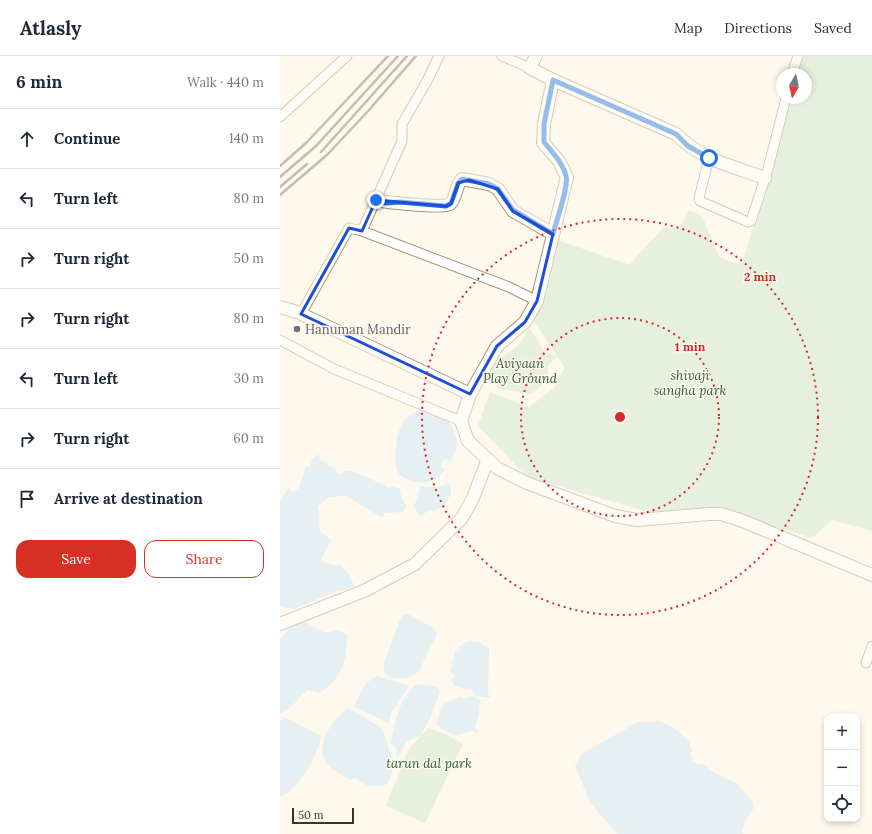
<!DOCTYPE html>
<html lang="en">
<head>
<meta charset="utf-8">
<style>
	body { margin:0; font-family:Lora,serif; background:#f2f2f3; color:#1f2937 }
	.controls { position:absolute; right:12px; bottom:12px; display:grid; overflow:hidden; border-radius:8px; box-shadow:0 2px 6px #0003 }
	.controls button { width:36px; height:36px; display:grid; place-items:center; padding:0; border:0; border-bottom:1px solid #e0e1e3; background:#fff; color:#1f2937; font:20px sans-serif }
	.compass { position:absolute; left:496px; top:12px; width:36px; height:36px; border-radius:50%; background:#fff; box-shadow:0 2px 6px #0003; rotate:189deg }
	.scale { position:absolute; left:12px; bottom:10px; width:62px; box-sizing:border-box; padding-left:4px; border:2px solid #3a3428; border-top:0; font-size:11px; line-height:14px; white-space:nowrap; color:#3a3428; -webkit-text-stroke:3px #fff8ec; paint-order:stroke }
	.stop { position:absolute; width:12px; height:12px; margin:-9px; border:3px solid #1a73e8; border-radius:50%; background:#fff }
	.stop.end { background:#1a73e8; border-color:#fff; box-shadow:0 1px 4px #0008 }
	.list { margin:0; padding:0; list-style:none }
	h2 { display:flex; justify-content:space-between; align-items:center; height:52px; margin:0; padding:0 16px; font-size:17px }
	h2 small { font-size:13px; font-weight:400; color:#747a83 }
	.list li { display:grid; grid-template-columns:26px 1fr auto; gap:12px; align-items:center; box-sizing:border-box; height:60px; padding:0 16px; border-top:1px solid #e0e1e3 }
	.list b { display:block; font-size:15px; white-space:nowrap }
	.list em { font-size:13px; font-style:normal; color:#747a83 }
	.actions { display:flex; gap:8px; padding:12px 16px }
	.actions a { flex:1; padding:9px 0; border:1px solid #d93025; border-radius:12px; text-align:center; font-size:14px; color:#d93025 }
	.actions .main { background:#d93025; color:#fff }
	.icon { flex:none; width:22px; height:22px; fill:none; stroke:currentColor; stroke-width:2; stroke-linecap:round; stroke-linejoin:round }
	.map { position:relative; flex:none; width:592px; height:778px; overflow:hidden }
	header { display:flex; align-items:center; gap:24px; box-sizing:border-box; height:56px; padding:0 20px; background:#fff; border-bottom:1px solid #e0e1e3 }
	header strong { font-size:19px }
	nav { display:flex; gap:22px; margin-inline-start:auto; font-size:14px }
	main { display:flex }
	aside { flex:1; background:#fff }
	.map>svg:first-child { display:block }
	.green { fill:#c9e7cc }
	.water { fill:#c7e5f9 }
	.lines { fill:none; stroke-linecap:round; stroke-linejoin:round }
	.minor-casing { stroke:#a5967b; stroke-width:11 }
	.tertiary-casing { stroke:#a5967b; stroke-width:14 }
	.minor { stroke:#fff; stroke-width:9 }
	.tertiary { stroke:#fff; stroke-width:12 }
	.rail { stroke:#7c766a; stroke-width:2.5 }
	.route { stroke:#1a73e8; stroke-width:5 }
	.marked { fill:none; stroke:#1d4ed8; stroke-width:3; stroke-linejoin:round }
	.ring { fill:none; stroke:#d62828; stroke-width:2; stroke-dasharray:2 4 }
	.worship-dot { fill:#6b7280; stroke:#fff8ec; stroke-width:1.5 }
	.labels { text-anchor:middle; stroke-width:3; stroke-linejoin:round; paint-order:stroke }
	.worship-label { font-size:13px; fill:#5b616d; stroke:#fff8ec; text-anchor:start }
	.park-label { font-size:13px; font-style:italic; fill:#316039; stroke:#fff8ec }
	.centre { fill:#d62828; stroke:#fff8ec; stroke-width:2 }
	.ring-label { font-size:12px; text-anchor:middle; font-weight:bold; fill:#d62828; stroke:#fff8ec; stroke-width:3; stroke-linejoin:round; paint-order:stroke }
</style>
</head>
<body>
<header>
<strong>Atlasly</strong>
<nav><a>Map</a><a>Directions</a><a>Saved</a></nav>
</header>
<main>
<aside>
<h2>6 min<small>Walk · 440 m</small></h2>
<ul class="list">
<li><svg class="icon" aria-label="ahead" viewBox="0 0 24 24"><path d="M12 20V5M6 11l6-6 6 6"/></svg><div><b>Continue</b></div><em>140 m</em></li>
<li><svg class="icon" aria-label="left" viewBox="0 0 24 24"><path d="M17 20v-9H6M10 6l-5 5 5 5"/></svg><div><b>Turn left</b></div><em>80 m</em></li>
<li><svg class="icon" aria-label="right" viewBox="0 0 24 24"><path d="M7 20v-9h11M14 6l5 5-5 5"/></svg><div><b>Turn right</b></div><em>50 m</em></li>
<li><svg class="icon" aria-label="right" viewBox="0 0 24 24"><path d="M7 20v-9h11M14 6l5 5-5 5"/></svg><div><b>Turn right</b></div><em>80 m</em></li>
<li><svg class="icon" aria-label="left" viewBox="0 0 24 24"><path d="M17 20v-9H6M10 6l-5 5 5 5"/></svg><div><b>Turn left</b></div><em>30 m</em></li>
<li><svg class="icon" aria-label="right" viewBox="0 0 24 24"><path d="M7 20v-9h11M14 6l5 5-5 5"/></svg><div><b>Turn right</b></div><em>60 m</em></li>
<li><svg class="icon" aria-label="arrive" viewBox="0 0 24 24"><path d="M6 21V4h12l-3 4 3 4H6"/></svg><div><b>Arrive at destination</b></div></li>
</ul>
<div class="actions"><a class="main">Save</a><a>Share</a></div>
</aside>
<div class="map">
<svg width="592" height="778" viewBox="0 0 592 778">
	<rect width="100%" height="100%" fill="#fff8ec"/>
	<g class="green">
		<polygon points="523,0 592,0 592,475 552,464 532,482 431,451 368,456 247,421 198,370 210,336 249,351 274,332 284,312 280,304 254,266 275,183 349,209 383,172 400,172 409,154 422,160 439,200 447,205 462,208 511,42 526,42 526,18 518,18"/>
		<polygon points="249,271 265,296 277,300 267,311 269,320 262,319 263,329 251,338 218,333 216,322 211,315 214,308 239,289"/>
		<polygon points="148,672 165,678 183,688 145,767 106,750 129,693"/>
	</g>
	<g class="water">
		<path d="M138 354C164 356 174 364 178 390L171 404 169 405 166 402 161 407V411L165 413C162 418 158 423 152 425 142 429 123 425 118 416 112 407 117 370 125 363 129 359 134 358 138 354Z"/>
		<path d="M39 398V404L46 406 49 410H51L60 418C62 417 64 416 66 415 74 413 102 429 110 432L111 430 120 433 121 440 127 451 123 456 104 457V460L101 461 66 440 49 441 38 450 40 475 51 484 40 505 57 510 60 509C70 519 70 516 74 531L54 536 13 554 0 550V446L7 434 9 433 12 436 18 433 26 411H30L32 404Z"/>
		<path d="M171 427V441L169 440 166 448 160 452 156 453 154 456 150 454 140 460 133 449 136 446 140 430C147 432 164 430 171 427Z"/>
		<path d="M128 558 155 573 157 578 139 615C130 623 122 623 110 622L104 616V607L120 564 123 559Z"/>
		<path d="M24 566C31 568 35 573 41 575 52 579 56 569 68 580 65 606 64 621 39 637L27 634 11 651 0 658V584L10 571Z"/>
		<path d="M190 585 199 586 209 593C209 608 208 623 208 638L211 641 209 642 196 640 191 632 187 634 174 629 171 624 174 622 175 618 170 617 175 595 184 587Z"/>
		<path d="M97 620 129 630 112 655 108 667 75 651C78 640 84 625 97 620Z"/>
		<path d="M137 628 158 631 160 635 150 663 140 680 127 686 117 702V694L111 687C114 666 120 641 137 628Z"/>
		<polygon points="192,640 200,644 199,658 195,672 198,675 196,677 194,675 175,679 160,672 156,668 160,658 159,657 164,648 180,641 184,643"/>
		<path d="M68 652 103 673C106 691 122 715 104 730H88L75 722 70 724C62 719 53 715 47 708 33 689 53 664 68 652Z"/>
		<path d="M6 662 41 680C39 698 18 734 0 741V665Z"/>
		<path d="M378 664 394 672 410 686V692L413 695 410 697 413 707 423 708 438 719 456 727 473 746C475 755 470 757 466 763 464 767 463 772 462 776L464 778H337L311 748 295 710 301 698 346 673 349 669 360 666H375Z"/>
	</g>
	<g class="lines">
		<g class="minor-casing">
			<g id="minor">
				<polyline points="222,0 250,12"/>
				<polyline points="512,18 518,0"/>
				<polyline points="0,61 67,0"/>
				<polyline points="429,102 419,142 420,145 468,166 471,165 488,113 506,42"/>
				<polyline points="82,175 122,85 122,68 147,25 159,0"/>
				<polyline points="21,258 69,172 82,175 229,231 257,245"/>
				<polyline points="0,284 54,313 181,365"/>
				<polyline points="586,607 592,590"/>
			</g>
		</g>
		<g class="tertiary-casing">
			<g id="tertiary">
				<path d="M256 0 250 12 273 24 396 78C421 104 452 110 485 122"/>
				<path d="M96 144C104 146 165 153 170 148 177 142 175 130 182 123L209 128 218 133 233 155 273 178"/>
				<polyline points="0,251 17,256 190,338 181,365 188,385 217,412 247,427 335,460 357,464 429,458 441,458 463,465 592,519"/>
				<polyline points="190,338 217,290 245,266 257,245 287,121 279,105 263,87 264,68 273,24"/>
				<polyline points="0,568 84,535 135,508 182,462 193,442 208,403"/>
			</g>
		</g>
		<use href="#minor" class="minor"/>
		<use href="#tertiary" class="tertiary"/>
		<g class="rail">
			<polyline points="41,96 127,0"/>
			<polyline points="0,110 27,86 108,0"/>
			<polyline points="0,121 36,90 118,0"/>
			<polyline points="0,131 27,108"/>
			<polyline points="0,139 48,98 89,54 136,0"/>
		</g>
	</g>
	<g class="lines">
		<path class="route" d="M96 144 106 147 120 146 166 150 171 147 178 127 182 123 209 128 218 133 233 154 273 178C276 166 289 130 286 120 283 107 272 96 264 86V68L273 24 396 78 408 90 429 102"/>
	</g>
	<path d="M0 0H592V778H0ZM189 124 218 133 233 155 273 178 257 245 245 266 217 290 190 338 21 258 69 172 82 175 96 144 166 150 171 147 178 127Z" fill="#fff8ec" fill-opacity=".55" fill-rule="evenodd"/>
	<path class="marked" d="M189 124 218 133 233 155 273 178 257 245 245 266 217 290 190 338 21 258 69 172 82 175 96 144 166 150 171 147 178 127Z"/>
	<g class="ring">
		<circle cx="340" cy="361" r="99"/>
		<circle cx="340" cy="361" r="198"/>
	</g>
	<circle class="worship-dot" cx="17" cy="273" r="4"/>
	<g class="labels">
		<g class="worship-label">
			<text x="25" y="278">Hanuman Mandir</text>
		</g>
		<g class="park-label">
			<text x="240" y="312">Aviyaan<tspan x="240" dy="15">Play Ground</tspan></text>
			<text x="410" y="324">shivaji<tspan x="410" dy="15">sangha park</tspan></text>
			<text x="149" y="712">tarun dal park</text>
		</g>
	</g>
	<circle cx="340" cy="361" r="6" class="centre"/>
	<g class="ring-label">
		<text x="480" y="225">2 min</text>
		<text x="410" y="295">1 min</text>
	</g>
</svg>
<div class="controls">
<button>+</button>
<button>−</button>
<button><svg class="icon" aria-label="locate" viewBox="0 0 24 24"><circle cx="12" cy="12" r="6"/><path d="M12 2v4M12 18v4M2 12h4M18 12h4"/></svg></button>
</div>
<svg class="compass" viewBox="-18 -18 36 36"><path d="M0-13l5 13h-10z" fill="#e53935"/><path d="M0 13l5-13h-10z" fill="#747a83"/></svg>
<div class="scale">50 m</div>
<div class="stop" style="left:429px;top:102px"></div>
<div class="stop end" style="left:96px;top:144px"></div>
</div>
</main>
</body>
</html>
